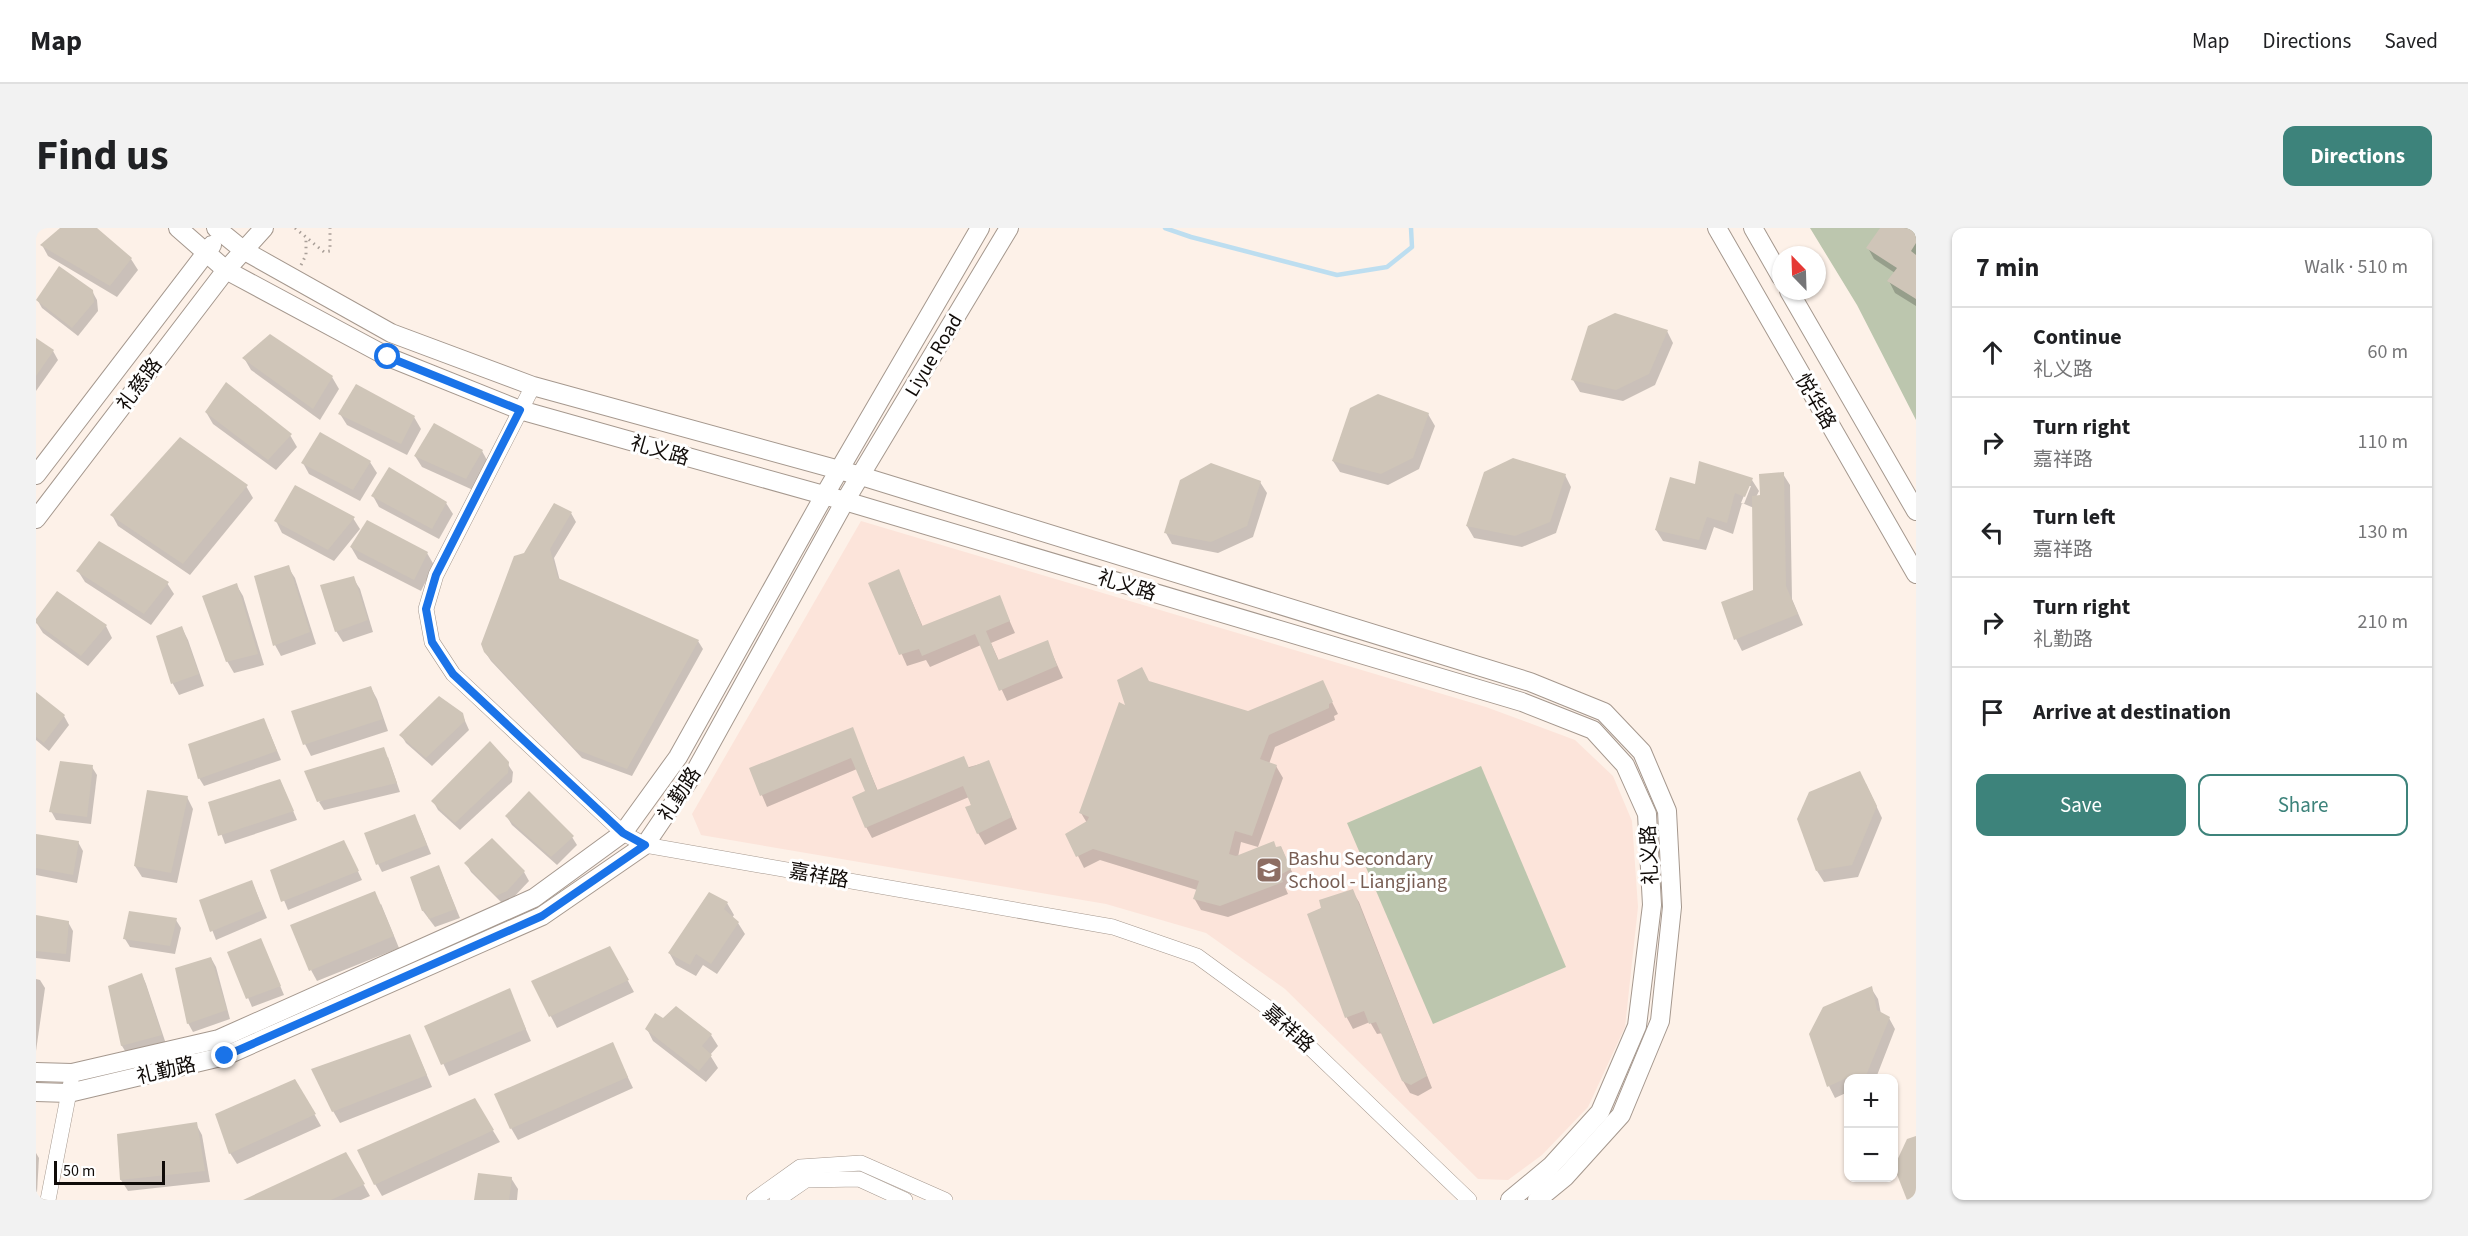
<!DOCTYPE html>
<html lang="en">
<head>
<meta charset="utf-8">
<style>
	body { margin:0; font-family:"Source Sans 3","Noto Sans SC",sans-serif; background:#f2f2f2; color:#202124 }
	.controls { position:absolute; right:18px; bottom:18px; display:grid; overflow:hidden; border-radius:12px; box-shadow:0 2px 4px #0004 }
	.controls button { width:54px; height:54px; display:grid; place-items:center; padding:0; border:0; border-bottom:2px solid #e0e0e0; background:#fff; color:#202124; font:30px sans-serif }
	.compass { position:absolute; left:1736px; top:18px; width:54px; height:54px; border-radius:50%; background:#fff; box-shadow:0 2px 4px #0004; rotate:337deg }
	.scale { position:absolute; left:18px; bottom:15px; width:111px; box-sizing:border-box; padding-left:6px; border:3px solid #100b08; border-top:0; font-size:16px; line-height:21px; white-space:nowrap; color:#100b08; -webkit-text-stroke:4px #fff; paint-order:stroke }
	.stop { position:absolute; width:18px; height:18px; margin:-14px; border:4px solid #1a73e8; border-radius:50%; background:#fff }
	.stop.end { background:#1a73e8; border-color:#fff; box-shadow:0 2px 6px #0008 }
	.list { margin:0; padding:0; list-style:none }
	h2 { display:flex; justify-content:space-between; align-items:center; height:78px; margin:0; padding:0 24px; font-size:26px }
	h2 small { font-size:20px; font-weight:400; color:#757577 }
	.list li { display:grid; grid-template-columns:39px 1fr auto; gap:18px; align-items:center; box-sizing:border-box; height:90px; padding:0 24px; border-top:2px solid #e0e0e0 }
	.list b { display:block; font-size:22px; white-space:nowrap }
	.list p { margin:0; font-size:20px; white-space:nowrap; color:#757577 }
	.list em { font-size:20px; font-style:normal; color:#757577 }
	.actions { display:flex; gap:12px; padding:18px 24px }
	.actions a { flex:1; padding:14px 0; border:2px solid #3d837b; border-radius:12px; text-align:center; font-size:21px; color:#3d837b }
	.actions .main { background:#3d837b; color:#fff }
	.icon { flex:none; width:33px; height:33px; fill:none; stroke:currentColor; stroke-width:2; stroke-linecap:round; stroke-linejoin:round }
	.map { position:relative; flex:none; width:1880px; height:972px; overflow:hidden; border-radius:12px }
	header { display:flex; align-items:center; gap:36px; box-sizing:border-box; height:84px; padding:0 30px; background:#fff; border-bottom:2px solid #e0e0e0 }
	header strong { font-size:28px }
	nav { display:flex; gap:33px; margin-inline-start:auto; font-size:21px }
	.intro { display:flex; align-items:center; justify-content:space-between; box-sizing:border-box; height:144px; padding:0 36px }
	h1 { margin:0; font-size:42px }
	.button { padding:15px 27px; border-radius:12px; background:#3d837b; color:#fff; font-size:21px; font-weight:700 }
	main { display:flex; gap:36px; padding:0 36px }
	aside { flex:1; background:#fff; border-radius:12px; box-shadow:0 2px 4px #0004 }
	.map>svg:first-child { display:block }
	.education { fill:#fce4da }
	.green { fill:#bcc6ae }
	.shadow { fill:#0003; fill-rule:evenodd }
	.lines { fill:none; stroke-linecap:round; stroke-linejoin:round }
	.stream { stroke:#bddef0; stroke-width:4.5 }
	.building { fill:#cfc5b8 }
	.minor-casing { stroke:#a5988e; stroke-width:16 }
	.major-casing { stroke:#a5988e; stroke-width:20 }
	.path { stroke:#a99f98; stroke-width:3; stroke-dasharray:1.5 4.5; stroke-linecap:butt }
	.minor { stroke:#fff; stroke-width:15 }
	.major { stroke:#fff; stroke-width:18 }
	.route { stroke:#1a73e8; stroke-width:8 }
	.labels { text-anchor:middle; stroke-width:6; stroke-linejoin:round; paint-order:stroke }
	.street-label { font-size:20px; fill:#100b08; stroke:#fff }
	.education-label { font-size:20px; fill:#785e54; stroke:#fff; text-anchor:start }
</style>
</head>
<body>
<header>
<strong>Map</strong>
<nav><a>Map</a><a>Directions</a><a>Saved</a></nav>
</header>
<div class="intro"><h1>Find us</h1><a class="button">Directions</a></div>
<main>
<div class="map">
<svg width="1880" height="972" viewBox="0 0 1880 972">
	<rect width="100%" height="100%" fill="#fdf1e8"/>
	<polygon class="education" points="825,293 1450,479 1539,512 1577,548 1596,593 1602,679 1589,799 1552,879 1506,927 1472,952 1442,951 1249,761 1170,705 1070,676 665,607 656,586"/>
	<g class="green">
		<polygon points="1774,0 1880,0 1880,192 1821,77"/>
		<polygon points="1445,538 1530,739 1397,796 1311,595"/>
	</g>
	<g class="shadow">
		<polygon points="26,0 59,0 95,31 102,42 81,69 12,28 6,17"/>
		<polygon points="1846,0 1880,0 1880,78 1859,65 1853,53 1859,45 1838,31 1832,20"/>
		<polygon points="56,63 61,72 62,83 42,108 6,80 1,71"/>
		<polygon points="1631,103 1637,115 1619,157 1587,173 1544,164 1537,152"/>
		<polygon points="234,108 296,149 303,161 284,192 215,142 208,130"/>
		<polygon points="0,112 17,123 22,132 0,163"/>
		<polygon points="170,184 254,207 261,219 240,242 177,196"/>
		<polygon points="304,186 378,189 385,201 371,227 311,197"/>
		<polygon points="1392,186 1399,198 1383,241 1352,257 1304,244 1297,233"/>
		<polygon points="446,223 452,234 437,262 386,239 379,228"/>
		<polygon points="334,234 341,245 324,273 273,246 267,235"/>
		<path d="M1747 246 1754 257 1756 371 1767 397 1706 423 1700 411 1687 375 1719 363 1718 280 1706 275 1697 306 1678 299 1670 322 1627 313 1620 302 1660 258 1716 252 1723 263 1720 269H1725ZM1712 258H1715L1708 276 1705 275Z"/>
		<polygon points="1529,247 1535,259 1520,305 1486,319 1438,310 1431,298"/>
		<polygon points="1224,254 1231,265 1217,309 1182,325 1136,316 1130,305"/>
		<polygon points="210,258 217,270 154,347 82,298 76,287"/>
		<polygon points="337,268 410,275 417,286 403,311 343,279"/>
		<polygon points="535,285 540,294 518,330 524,353 662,413 667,421 596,548 546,530 455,433 449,424 489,326"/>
		<polygon points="317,290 324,301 298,333 246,305 240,293"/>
		<polygon points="315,319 391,325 398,337 385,363 322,331"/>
		<polygon points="252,339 259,350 280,416 245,428 239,417"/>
		<polygon points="42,343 131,355 138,366 115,397 49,354"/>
		<polygon points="317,350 324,361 337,404 307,414 300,403"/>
		<polygon points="834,355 868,355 887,399 963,369 979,405 955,415 963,433 1011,414 1027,450 971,473 945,417 894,439 890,432 871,438"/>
		<polygon points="200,356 207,368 228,437 198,445 191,433"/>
		<polygon points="0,394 70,398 76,410 52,438 7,405"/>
		<polygon points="146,400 152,412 168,458 143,467 137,456 122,409"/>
		<polygon points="1113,454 1212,484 1286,454 1302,486 1298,488 1299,492 1239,519 1233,536 1240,538 1247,550 1222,619 1205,614 1202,629 1245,619 1260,653 1249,659 1252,666 1192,689 1165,682 1158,670 1161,662 1064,632 1048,640 1031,606 1051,595 1045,585 1092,480"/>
		<polygon points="335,460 341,471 352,503 275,528 269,516"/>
		<polygon points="0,466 28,488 33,497 13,523 0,512"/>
		<polygon points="426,486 433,502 396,538 370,515 365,507"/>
		<polygon points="232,501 245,532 168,558 163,550"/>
		<polygon points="816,501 842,563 952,534 981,601 949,617 942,605 933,569 836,610 830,599 831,564 821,541 731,579 715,541"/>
		<polygon points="352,529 364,564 288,582 283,574"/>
		<polygon points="471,535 477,544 476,554 424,602 402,582 397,573"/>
		<polygon points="56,539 61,547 55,596 20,592 15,583"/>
		<polygon points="244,552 261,592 189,616 174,575"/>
		<polygon points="1830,556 1846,590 1822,649 1788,654 1781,643"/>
		<polygon points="151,569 157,581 141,655 106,649 99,638"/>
		<polygon points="471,589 536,609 541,617 521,637 476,597"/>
		<polygon points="383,597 395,626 346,644 342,636"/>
		<polygon points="0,607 42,614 47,623 41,655 0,647"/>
		<polygon points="456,612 488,644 493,653 476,671 466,675 435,644 430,635"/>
		<polygon points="312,622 326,652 252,682 236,643"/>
		<polygon points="403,639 424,690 399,699 387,683"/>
		<polygon points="216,654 231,690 180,712 165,673"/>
		<polygon points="1316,663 1323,674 1396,860 1382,868 1374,865 1367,853 1347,805 1341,806 1334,794 1317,801 1311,790 1273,687"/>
		<polygon points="691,675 698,687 696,690 702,695 709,706 681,746 667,737 660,748 640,737 634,726"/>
		<polygon points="345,676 363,720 281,753 275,742"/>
		<polygon points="0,689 32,694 37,703 34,734 0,730"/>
		<polygon points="140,692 145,700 139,726 94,719 89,711"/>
		<polygon points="225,712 248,767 216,779 193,725"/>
		<polygon points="574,720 598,764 521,800 497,754"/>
		<polygon points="175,730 180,739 194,791 157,804 152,795"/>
		<polygon points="106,747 110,756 130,816 91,826 86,818 73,759"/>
		<polygon points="0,751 4,752 9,760 0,823"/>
		<polygon points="1835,760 1842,771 1845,786 1853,790 1859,801 1840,850 1812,850 1812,864 1799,870 1793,858"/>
		<polygon points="473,762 495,813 413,848 390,798"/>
		<polygon points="627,792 675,807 682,818 674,827 682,840 670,854 617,813 611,801"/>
		<polygon points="374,808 396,859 304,895 297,883"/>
		<polygon points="576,816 597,860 482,912 475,900"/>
		<polygon points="259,852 285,898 201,936 194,925"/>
		<polygon points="438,872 464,914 346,968 339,956"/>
		<polygon points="160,896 166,907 174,954 92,963 85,952 82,907"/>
		<polygon points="0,925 3,930 1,964 0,964"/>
		<polygon points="310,926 334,968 325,972 210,972"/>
		<polygon points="475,950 482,961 481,972 440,972"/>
	</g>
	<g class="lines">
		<polyline class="stream" points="1129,0 1155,9 1301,47 1351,39 1376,19 1375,0"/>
	</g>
	<g class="building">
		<polygon points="24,0 61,0 96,30 74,58 4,17"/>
		<polygon points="1844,0 1880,0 1880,15 1875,23 1880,27 1880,71 1851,53 1861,40 1830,20"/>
		<polygon points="23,38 57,62 58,74 36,100 0,72"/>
		<polygon points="1579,85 1632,102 1613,146 1580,162 1535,152 1552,98"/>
		<polygon points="234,106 297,148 277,181 206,130"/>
		<polygon points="0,110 18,122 0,148"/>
		<polygon points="190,154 256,206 232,232 169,184"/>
		<polygon points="320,156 379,188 365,216 302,186"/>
		<polygon points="1342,166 1393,185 1377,230 1345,246 1296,233 1314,180"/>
		<polygon points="398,195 447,222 430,251 378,228"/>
		<polygon points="284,204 335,233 317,262 265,235"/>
		<polygon points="144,209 212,257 147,336 74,287"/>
		<polygon points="1477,230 1530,246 1514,294 1479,308 1430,298 1448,244"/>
		<polygon points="1663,233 1717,250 1709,269 1699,265 1691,295 1671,289 1663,312 1619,302 1634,249 1659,256"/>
		<polygon points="1175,235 1225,253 1211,298 1175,314 1128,305 1144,252"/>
		<polygon points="353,239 411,274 396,301 335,268"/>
		<polygon points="1748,244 1750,358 1762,386 1698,412 1685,374 1717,362 1716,268 1724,267 1723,246"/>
		<polygon points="259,257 319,289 292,322 238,293"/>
		<polygon points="518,275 536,284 514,321 522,350 663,412 591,541 539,521 448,424 445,416 478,328 488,325"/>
		<polygon points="331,292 392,324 378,352 314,319"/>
		<polygon points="63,313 133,354 108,386 40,343"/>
		<polygon points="253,337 274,404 237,418 218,348"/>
		<polygon points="863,341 886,398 964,367 974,393 950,403 962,432 1012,412 1021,438 963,463 939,406 886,428 883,421 863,427 832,355"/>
		<polygon points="318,348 332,392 299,404 284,357"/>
		<polygon points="201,355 222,426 190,434 166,368"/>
		<polygon points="21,363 71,397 45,428 0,395 0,391"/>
		<polygon points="146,398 163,446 135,456 120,408"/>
		<polygon points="1106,439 1113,453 1212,483 1287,452 1297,474 1293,476 1293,480 1233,507 1224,531 1241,537 1216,608 1199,603 1193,626 1200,628 1238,613 1240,619 1245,618 1255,641 1244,647 1247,654 1184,678 1157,671 1163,653 1057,621 1040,629 1029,606 1051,593 1053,589 1043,585 1083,474 1089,477 1081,452"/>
		<polygon points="335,458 347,491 267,517 255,483"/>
		<polygon points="0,464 29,487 8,515 0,509"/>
		<polygon points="403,468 427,485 429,493 390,530 363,507"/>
		<polygon points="228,490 241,523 162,551 152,516"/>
		<polygon points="817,499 841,562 928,528 933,540 953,532 976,589 941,606 929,579 935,577 927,558 829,600 816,569 829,563 815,530 724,568 713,540"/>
		<polygon points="454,513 473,534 472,545 419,595 395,573"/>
		<polygon points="348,519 361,555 281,574 268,543"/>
		<polygon points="24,533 57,537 51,589 13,584"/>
		<polygon points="1824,543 1841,578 1816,637 1780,643 1761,591 1773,564"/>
		<polygon points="244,551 258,583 182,608 172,574"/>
		<polygon points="111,562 152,568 135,645 98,638"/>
		<polygon points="493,563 538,608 515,629 469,588"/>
		<polygon points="379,586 391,617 340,637 328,605"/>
		<polygon points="0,606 43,613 37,647 0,640"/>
		<polygon points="456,610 489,643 471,663 460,668 428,635"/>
		<polygon points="308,612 323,643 245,674 234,642"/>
		<polygon points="403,637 420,681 393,691 389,683 386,683 374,649"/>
		<polygon points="216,652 227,682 174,704 163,672"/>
		<polygon points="1317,661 1391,848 1375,857 1366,853 1340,794 1333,796 1328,783 1309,790 1271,686 1285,680 1283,672"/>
		<polygon points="339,663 358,708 273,743 254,697"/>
		<polygon points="673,664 692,674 688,681 703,694 675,736 660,726 654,737 632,725"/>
		<polygon points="93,683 141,690 134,718 87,711"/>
		<polygon points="0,687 33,693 30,726 0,723"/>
		<polygon points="225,710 245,758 210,771 191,724"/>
		<polygon points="574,718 593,752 513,789 495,753"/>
		<polygon points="175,729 191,782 151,796 139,740"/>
		<polygon points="106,745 126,807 85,818 72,758"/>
		<polygon points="1836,758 1841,782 1854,789 1829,850 1815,848 1791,859 1773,806 1787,779"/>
		<polygon points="474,760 490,801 405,837 388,798"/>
		<polygon points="640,778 676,806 666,818 676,827 663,843 609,801 619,785 627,790"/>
		<polygon points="374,806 391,847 296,884 275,841"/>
		<polygon points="577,814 592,849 474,901 458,866"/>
		<polygon points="259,851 280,886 193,926 179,886"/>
		<polygon points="439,870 458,902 338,957 321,922"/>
		<polygon points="161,894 169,943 84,952 81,906"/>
		<polygon points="1880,908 1880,972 1871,972 1858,939 1871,911"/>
		<polygon points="310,924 329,956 295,972 207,972"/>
		<polygon points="442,945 476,949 473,972 438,972"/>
	</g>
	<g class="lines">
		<g class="minor-casing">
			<g id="minor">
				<polyline points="497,158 400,347 390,381 396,414 417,446 587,605 609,617 1077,699 1161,728 1235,782 1433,972"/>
				<polyline points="12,972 35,854"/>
				<polyline points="718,972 764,939 825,935 909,972"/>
				<polyline points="741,972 770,952 823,951 869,972"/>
			</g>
		</g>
		<g class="major-casing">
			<g id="major">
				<polyline points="142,0 190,42 352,129 484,182 809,273 1486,474 1557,502 1589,537 1611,586 1616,677 1601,798 1564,884 1515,938 1474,972"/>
				<polyline points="180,0 207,22 355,105 497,158 825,248 1494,454 1568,484 1606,524 1631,583 1636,679 1624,793 1585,887 1529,949 1501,972"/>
				<polyline points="1681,0 1880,346"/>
				<polyline points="1717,0 1745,49"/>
				<polyline points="1753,63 1880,283"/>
				<polyline points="0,247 176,17"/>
				<polyline points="0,291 190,42 228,0"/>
				<polyline points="0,844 36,845 183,811 498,670 587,605 642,529 788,268 944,0"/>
				<polyline points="0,864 33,865 189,828 506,688 609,617 660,542 809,273 973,0"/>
			</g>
		</g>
		<g class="path">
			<polyline points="259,0 288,24 294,23 294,0"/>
			<polyline points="265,37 270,27 270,10"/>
		</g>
		<use href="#minor" class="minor"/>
		<use href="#major" class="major"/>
	</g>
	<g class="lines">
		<polyline class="route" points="189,828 506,688 609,617 587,605 417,446 396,414 390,381 400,347 484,182 352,129"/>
	</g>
	<defs>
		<g id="school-square" transform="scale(1.35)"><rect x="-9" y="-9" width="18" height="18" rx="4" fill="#8d6e63" stroke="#fff"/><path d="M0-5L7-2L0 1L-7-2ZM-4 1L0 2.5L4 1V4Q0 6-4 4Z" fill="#fff"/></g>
	</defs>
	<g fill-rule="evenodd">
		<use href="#school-square" x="1233" y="642"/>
	</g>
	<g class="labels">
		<g class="street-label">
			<text transform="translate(897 127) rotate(-59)" y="7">Liyue Road</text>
			<text transform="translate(103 156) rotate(-53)" y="7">礼慈路</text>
			<text transform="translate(1780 173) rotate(60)" y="7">悦华路</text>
			<text transform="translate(624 222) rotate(16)" y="7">礼义路</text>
			<text transform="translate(1091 357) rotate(17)" y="7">礼义路</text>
			<text transform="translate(643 566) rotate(-57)" y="7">礼勤路</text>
			<text transform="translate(1613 627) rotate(-93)" y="7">礼义路</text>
			<text transform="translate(783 647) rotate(10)" y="7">嘉祥路</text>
			<text transform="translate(1253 800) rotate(42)" y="7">嘉祥路</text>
			<text transform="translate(130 842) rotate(-13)" y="7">礼勤路</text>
		</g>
		<g class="education-label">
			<text x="1252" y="637">Bashu Secondary<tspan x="1252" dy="23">School - Liangjiang</tspan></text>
		</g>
	</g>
</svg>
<div class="controls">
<button>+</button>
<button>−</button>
</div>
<svg class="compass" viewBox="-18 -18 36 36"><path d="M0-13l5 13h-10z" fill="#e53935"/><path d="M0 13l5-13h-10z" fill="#757577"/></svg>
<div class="scale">50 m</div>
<div class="stop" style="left:352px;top:129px"></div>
<div class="stop end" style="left:189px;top:828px"></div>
</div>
<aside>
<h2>7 min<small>Walk · 510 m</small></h2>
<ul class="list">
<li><svg class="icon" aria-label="ahead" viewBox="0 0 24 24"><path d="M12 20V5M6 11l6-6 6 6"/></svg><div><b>Continue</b><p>礼义路</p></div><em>60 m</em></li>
<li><svg class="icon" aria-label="right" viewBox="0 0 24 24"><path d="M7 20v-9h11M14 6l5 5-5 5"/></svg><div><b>Turn right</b><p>嘉祥路</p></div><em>110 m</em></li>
<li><svg class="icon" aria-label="left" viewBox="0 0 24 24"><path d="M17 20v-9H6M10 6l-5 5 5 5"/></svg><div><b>Turn left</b><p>嘉祥路</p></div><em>130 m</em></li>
<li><svg class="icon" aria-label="right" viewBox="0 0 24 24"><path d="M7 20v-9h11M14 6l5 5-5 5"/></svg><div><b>Turn right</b><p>礼勤路</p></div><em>210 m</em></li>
<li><svg class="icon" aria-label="arrive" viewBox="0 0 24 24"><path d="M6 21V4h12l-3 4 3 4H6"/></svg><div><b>Arrive at destination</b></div></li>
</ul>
<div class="actions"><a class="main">Save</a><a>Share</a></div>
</aside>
</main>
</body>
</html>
